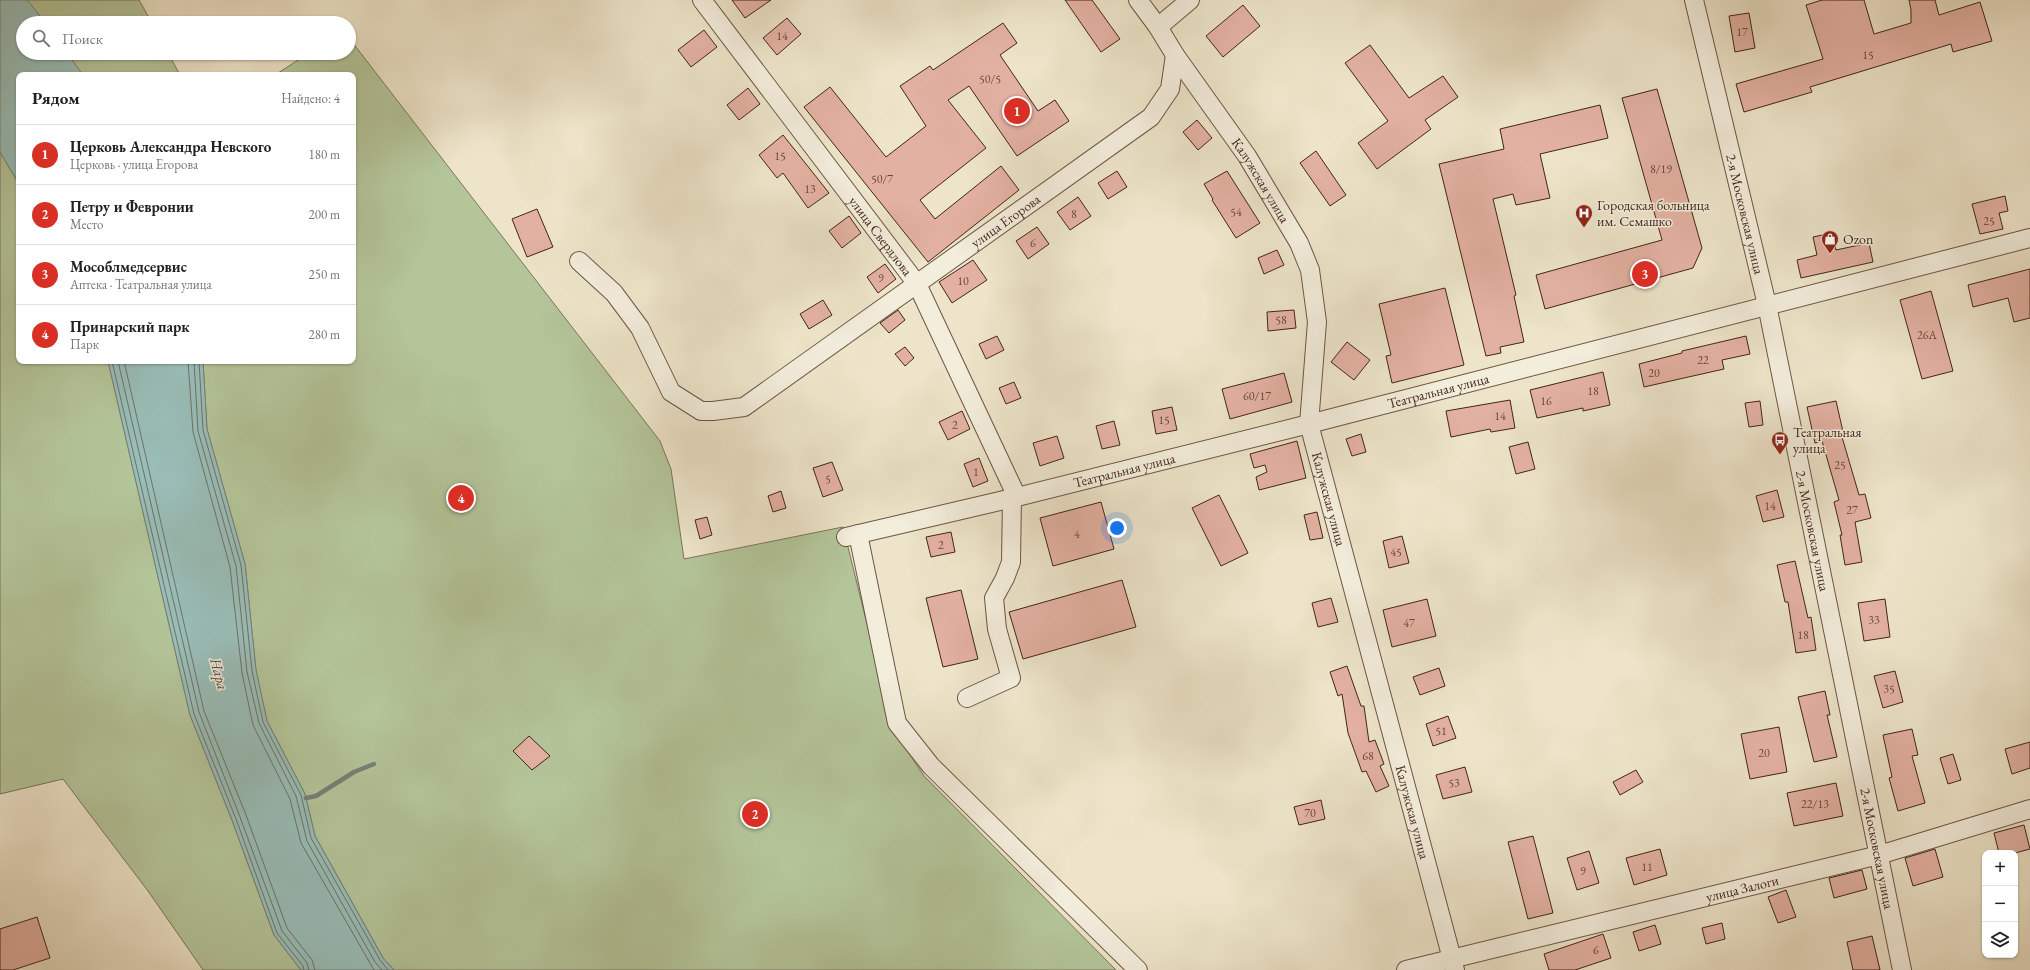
<!DOCTYPE html>
<html lang="ru">
<head>
<meta charset="utf-8">
<style>
	body { margin:0; font-family:"EB Garamond",serif; background:#f6f6f6; color:#202124 }
	.controls { position:absolute; right:12px; bottom:12px; display:grid; overflow:hidden; border-radius:8px; box-shadow:0 1px 3px #0004 }
	.controls button { width:36px; height:36px; display:grid; place-items:center; padding:0; border:0; border-bottom:1px solid #e0e0e0; background:#fff; color:#202124; font:20px sans-serif }
	.you { position:absolute; left:1117px; top:528px; width:14px; height:14px; margin:-10px; border:3px solid #fff; border-radius:50%; background:#1a73e8; box-shadow:0 0 0 6px #1a73e833 }
	.badge { display:grid; place-items:center; width:26px; height:26px; border-radius:50%; background:#d93025; color:#fff; font-size:13px; font-weight:700 }
	.pin { position:absolute; translate:-50% -50%; border:2px solid #fff; box-shadow:0 1px 4px #0006 }
	.list { margin:0; padding:0; list-style:none }
	h2 { display:flex; justify-content:space-between; align-items:center; height:52px; margin:0; padding:0 16px; font-size:17px }
	h2 small { font-size:13px; font-weight:400; color:#757577 }
	.list li { display:grid; grid-template-columns:26px 1fr auto; gap:12px; align-items:center; box-sizing:border-box; height:60px; padding:0 16px; border-top:1px solid #e0e0e0 }
	.list b { display:block; font-size:15px; white-space:nowrap }
	.list p { margin:0; font-size:13px; white-space:nowrap; color:#757577 }
	.list em { font-size:13px; font-style:normal; color:#757577 }
	.icon { flex:none; width:22px; height:22px; fill:none; stroke:currentColor; stroke-width:2; stroke-linecap:round; stroke-linejoin:round }
	.map { position:relative; flex:none; width:2030px; height:970px; overflow:hidden }
	.search { position:absolute; background:#fff; box-shadow:0 1px 3px #0004; left:16px; top:16px; width:340px; height:44px; display:flex; align-items:center; gap:10px; box-sizing:border-box; padding:0 14px; border-radius:22px; color:#757577; font-size:15px }
	.panel { position:absolute; background:#fff; box-shadow:0 1px 3px #0004; left:16px; top:72px; width:340px; height:292px; border-radius:8px }
	.map>svg:first-child { display:block }
	.green { fill:#b4c59a; stroke:#7a755a }
	.water { fill:#99beb8; stroke:#768178 }
	.lines { fill:none; stroke-linecap:round; stroke-linejoin:round }
	.shore { stroke:#6d7268; stroke-width:1 }
	.stream { stroke:#768178; stroke-width:4.5 }
	.building { fill:#e3b1a2; stroke:#412519 }
	.minor-casing { stroke:#6c5545; stroke-width:20 }
	.minor { stroke:#f3eddc; stroke-width:18 }
	.labels { text-anchor:middle; stroke-width:3; stroke-linejoin:round; paint-order:stroke }
	.number-label { font-size:12px; fill:#6a483b }
	.street-label { font-size:14px; fill:#412519; stroke:#f3eddc }
	.poi-label { font-size:14px; fill:#412519; stroke:#f3eddc; text-anchor:start }
	.water-label { font-size:15px; font-style:italic; fill:#574b41; stroke:#f3eddc }
</style>
</head>
<body>
<div class="map">
<svg width="2030" height="970" viewBox="0 0 2030 970">
	<rect width="100%" height="100%" fill="#ede4c9"/>
	<filter id="stains"><feTurbulence type="fractalNoise" baseFrequency=".005" numOctaves="4"/><feColorMatrix values="0 0 0 0 .2 0 0 0 0 .09 0 0 0 0 .02 0 0 0 .5 -.17"/></filter>
	<radialGradient id="worn" r=".72"><stop offset=".6" stop-color="#630" stop-opacity="0"/><stop offset="1" stop-color="#630" stop-opacity=".3"/></radialGradient>
	<g class="green">
		<polygon points="0,0 139,0 152,23 23,23"/>
		<polygon points="349,38 660,441 671,469 684,559 843,527 893,729 924,776 1116,970 394,970 383,958 315,836 305,794 267,721 256,671 245,564 207,429 203,361 353,361 353,75 275,75 309,53 349,53"/>
		<polygon points="45,53 168,53 180,75 66,75"/>
		<polygon points="0,152 19,184 19,361 108,361 190,715 232,820 274,935 301,970 203,970 148,891 63,779 0,794"/>
	</g>
	<g class="water">
		<polygon points="0,0 27,0 46,23 23,23 23,53 67,53 83,75 19,75 19,184 0,152"/>
		<polygon points="108,361 203,361 207,429 245,564 256,670 267,721 305,794 315,836 383,958 394,970 301,970 274,935 232,820 190,715"/>
	</g>
	<g class="lines">
		<g class="shore">
			<polyline points="112,361 194,714 236,819 277,933 303,966 304,970"/>
			<polyline points="118,361 199,712 240,817 282,931 307,963 309,970"/>
			<polyline points="124,361 204,711 246,815 287,928 312,960 315,970"/>
			<polyline points="188,361 193,432 230,567 242,673 253,725 290,799 301,843 374,970"/>
			<polyline points="194,361 198,431 236,566 247,672 259,723 296,796 307,841 375,962 382,970"/>
			<polyline points="199,361 203,430 241,565 252,671 263,722 301,795 311,838 380,960 388,970"/>
		</g>
		<polyline class="stream" points="306,798 316,796 354,772 374,764"/>
	</g>
	<g class="building">
		<polygon points="732,0 771,0 745,18"/>
		<polygon points="1065,0 1092,0 1120,39 1101,52"/>
		<polygon points="1822,0 1864,0 1874,34 1911,23 1911,10 1909,0 1935,0 1939,15 1980,2 1992,41 1953,52 1951,44 1810,87 1812,92 1744,112 1736,84 1823,59 1806,5"/>
		<polygon points="1243,5 1260,26 1223,57 1206,36"/>
		<polygon points="1749,13 1755,48 1735,52 1729,16"/>
		<polygon points="787,18 801,34 777,55 763,38"/>
		<polygon points="1003,23 1017,43 1000,55 1038,111 1055,100 1069,121 1017,156 969,86 948,100 986,148 920,200 935,219 1001,166 1019,190 928,262 804,107 830,87 886,157 926,126 900,86 930,66 933,70"/>
		<polygon points="704,30 717,47 691,67 678,50"/>
		<polygon points="1370,45 1409,98 1443,76 1458,97 1425,120 1431,129 1377,169 1358,143 1388,121 1345,63"/>
		<polygon points="748,88 760,104 739,120 727,105"/>
		<polygon points="1657,89 1702,248 1693,268 1545,309 1536,275 1662,240 1622,98"/>
		<polygon points="1600,105 1608,138 1540,154 1550,198 1516,205 1513,194 1493,199 1516,295 1514,296 1524,342 1500,347 1501,353 1486,356 1439,164 1504,149 1500,129"/>
		<polygon points="1197,120 1212,138 1198,150 1183,132"/>
		<polygon points="783,135 829,193 808,208 783,173 777,178 759,155"/>
		<polygon points="1316,151 1346,195 1330,206 1300,163"/>
		<polygon points="1117,171 1127,187 1108,199 1098,183"/>
		<polygon points="1227,171 1260,223 1236,238 1212,200 1213,199 1204,184"/>
		<polygon points="2005,196 2008,211 1999,213 2003,229 1980,234 1972,204"/>
		<polygon points="1078,197 1091,216 1070,230 1057,212"/>
		<polygon points="537,209 553,247 527,257 512,219"/>
		<polygon points="849,216 861,233 842,248 829,231"/>
		<polygon points="1037,227 1049,244 1028,259 1016,241"/>
		<polygon points="1832,233 1836,250 1869,243 1873,262 1801,278 1797,260 1817,255 1813,237"/>
		<polygon points="1277,250 1284,265 1264,274 1258,258"/>
		<polygon points="973,260 987,280 952,303 939,282"/>
		<polygon points="885,264 896,279 878,293 867,277"/>
		<polygon points="2030,269 2030,318 2014,322 2008,298 1973,307 1968,285"/>
		<polygon points="1445,288 1464,365 1392,383 1386,356 1391,355 1379,304"/>
		<polygon points="1931,291 1953,371 1922,379 1900,300"/>
		<polygon points="823,300 832,315 809,329 800,314"/>
		<polygon points="898,310 905,320 889,333 880,323"/>
		<polygon points="1294,310 1296,328 1268,331 1267,312"/>
		<polygon points="997,336 1004,350 986,359 979,344"/>
		<polygon points="1746,336 1750,354 1722,360 1724,369 1644,387 1639,364 1682,353 1682,351"/>
		<polygon points="1347,342 1370,360 1354,380 1331,362"/>
		<polygon points="905,347 914,358 905,366 895,354"/>
		<polygon points="1603,372 1610,405 1583,411 1583,408 1537,418 1530,390"/>
		<polygon points="1284,373 1292,402 1230,419 1222,389"/>
		<polygon points="1014,382 1021,398 1006,404 999,388"/>
		<polygon points="1510,400 1515,428 1491,432 1490,429 1451,437 1446,411"/>
		<polygon points="1760,401 1763,425 1749,427 1745,403"/>
		<polygon points="1836,401 1844,436 1842,437 1859,495 1865,494 1871,518 1855,522 1862,562 1845,565 1840,535 1842,535 1834,502 1839,500 1822,441 1815,443 1807,407"/>
		<polygon points="1172,407 1177,430 1156,434 1152,411"/>
		<polygon points="962,411 970,429 948,440 939,422"/>
		<polygon points="1114,421 1120,445 1102,449 1096,426"/>
		<polygon points="1361,434 1366,452 1352,456 1346,439"/>
		<polygon points="1057,436 1064,458 1040,466 1033,443"/>
		<polygon points="1297,441 1306,478 1259,490 1256,477 1267,472 1265,465 1254,468 1250,454"/>
		<polygon points="1528,442 1535,469 1516,474 1509,447"/>
		<polygon points="979,458 988,481 973,487 964,464"/>
		<polygon points="832,462 843,490 823,497 813,468"/>
		<polygon points="1777,490 1784,517 1763,522 1756,496"/>
		<polygon points="781,491 786,508 773,512 768,496"/>
		<polygon points="1219,495 1248,553 1221,566 1192,508"/>
		<polygon points="1101,502 1114,549 1053,566 1040,518"/>
		<polygon points="1317,512 1323,538 1310,540 1304,515"/>
		<polygon points="707,517 712,535 700,539 695,520"/>
		<polygon points="951,532 955,552 931,557 926,537"/>
		<polygon points="1402,536 1409,563 1389,568 1383,541"/>
		<polygon points="1795,561 1808,618 1811,617 1816,650 1796,653 1788,602 1785,602 1777,565"/>
		<polygon points="1122,580 1136,627 1023,659 1009,612"/>
		<polygon points="961,590 978,659 943,667 926,598"/>
		<polygon points="1331,598 1338,622 1318,627 1312,603"/>
		<polygon points="1427,599 1436,636 1392,647 1383,610"/>
		<polygon points="1885,599 1890,637 1864,641 1858,603"/>
		<polygon points="1347,666 1361,706 1364,706 1369,742 1375,740 1384,764 1380,766 1389,786 1376,792 1366,771 1362,772 1348,733 1342,694 1338,696 1330,672"/>
		<polygon points="1439,668 1445,686 1420,695 1413,677"/>
		<polygon points="1895,671 1903,702 1883,708 1874,676"/>
		<polygon points="1825,691 1830,715 1827,715 1837,757 1814,762 1798,697"/>
		<polygon points="1448,716 1456,738 1433,746 1426,724"/>
		<polygon points="1779,727 1787,772 1750,779 1741,734"/>
		<polygon points="1912,729 1918,755 1912,756 1925,803 1898,811 1889,778 1892,777 1883,735"/>
		<polygon points="529,736 550,756 532,770 513,751"/>
		<polygon points="2030,742 2030,768 2012,774 2005,749"/>
		<polygon points="1953,754 1961,780 1948,784 1940,758"/>
		<polygon points="1465,767 1472,792 1443,799 1436,775"/>
		<polygon points="1636,770 1643,782 1620,795 1613,782"/>
		<polygon points="1836,783 1843,816 1794,826 1787,793"/>
		<polygon points="1321,800 1325,819 1299,825 1294,807"/>
		<polygon points="2024,825 2030,849 2015,853 1999,853 1994,833"/>
		<polygon points="1533,836 1553,913 1528,919 1508,842"/>
		<polygon points="1660,849 1667,875 1634,885 1626,858"/>
		<polygon points="1935,849 1943,877 1913,886 1905,858"/>
		<polygon points="1589,851 1599,883 1577,890 1567,858"/>
		<polygon points="1862,870 1867,889 1834,898 1829,878"/>
		<polygon points="1786,890 1796,917 1778,923 1768,897"/>
		<polygon points="37,917 50,958 13,970 0,970 0,929"/>
		<polygon points="1722,923 1725,939 1706,944 1702,928"/>
		<polygon points="1655,925 1661,944 1639,951 1633,932"/>
		<polygon points="1603,934 1611,958 1575,970 1549,970 1544,954"/>
		<polygon points="1872,936 1880,970 1853,970 1847,942"/>
	</g>
	<g class="lines">
		<g class="minor-casing">
			<g id="minor">
				<path id="s1" d="M702 0 917 284 1017 497"/>
				<path id="s2" d="M1694 0 1767 305 1902 970"/>
				<polyline points="1158,27 1190,0"/>
				<path id="s3" d="M1175 55 1247 156 1299 243 1310 270 1317 322 1309 424 1455 970"/>
				<path id="s4" d="M579 261 614 293 640 328 671 392 701 411H713L744 407 1151 117 1170 89 1175 55 1158 27 1138 0"/>
				<polyline points="858,534 897,723 931,766 1138,970"/>
				<path id="s5" d="M846 537 1017 497 1309 424 2030 238"/>
				<polyline points="967,698 1011,678 997,629 994,598 1005,578 1011,562 1012,498"/>
				<path id="s6" d="M1406 970 1879 855 2030 809"/>
			</g>
		</g>
		<use href="#minor" class="minor"/>
	</g>
	<defs>
		<g id="hospital-pin" transform="scale(0.9)"><path d="M0 17L-7.5 6A9.5 9.5 0 1 1 7.5 6Z" fill="#8f2418" stroke="#f3eddc"/><path d="M-5-5h3v3.5h4V-5h3V5h-3V1.5h-4V5h-3Z" fill="#fff"/></g>
		<g id="shop-pin" transform="scale(0.9)"><path d="M0 17L-7.5 6A9.5 9.5 0 1 1 7.5 6Z" fill="#8f2418" stroke="#f3eddc"/><path d="M-5-2.5h2.3a2.7 3.5 0 0 1 5.4 0H5L5.5 6h-11ZM-1.5-2.5h3a1.5 2.3 0 0 0-3 0Z" fill="#fff"/></g>
		<g id="bus-pin" transform="scale(0.9)"><path d="M0 17L-7.5 6A9.5 9.5 0 1 1 7.5 6Z" fill="#8f2418" stroke="#f3eddc"/><path d="M-5-6H5V4H4V6H2V4H-2V6H-4V4H-5ZM-3.5-4V0h7V-4ZM-3.5 1.2v1.5H-2V1.2ZM2 1.2v1.5H3.5V1.2Z" fill="#fff"/></g>
	</defs>
	<g fill-rule="evenodd">
		<use href="#hospital-pin" x="1584" y="213"/>
		<use href="#shop-pin" x="1830" y="239"/>
		<use href="#bus-pin" x="1780" y="440"/>
	</g>
	<g class="labels">
		<g class="number-label">
			<text x="1742" y="36">17</text>
			<text x="782" y="40">14</text>
			<text x="1868" y="59">15</text>
			<text x="990" y="83">50/5</text>
			<text x="780" y="160">15</text>
			<text x="1661" y="173">8/19</text>
			<text x="882" y="183">50/7</text>
			<text x="810" y="193">13</text>
			<text x="1236" y="216">54</text>
			<text x="1074" y="218">8</text>
			<text x="1989" y="225">25</text>
			<text x="1033" y="247">6</text>
			<text x="881" y="282">9</text>
			<text x="963" y="285">10</text>
			<text x="1281" y="324">58</text>
			<text x="1927" y="339">26А</text>
			<text x="1703" y="364">22</text>
			<text x="1654" y="377">20</text>
			<text x="1593" y="395">18</text>
			<text x="1257" y="400">60/17</text>
			<text x="1546" y="405">16</text>
			<text x="1500" y="420">14</text>
			<text x="1164" y="424">15</text>
			<text x="955" y="429">2</text>
			<text x="1840" y="469">25</text>
			<text x="976" y="476">1</text>
			<text x="828" y="483">5</text>
			<text x="1770" y="510">14</text>
			<text x="1852" y="514">27</text>
			<text x="1077" y="538">4</text>
			<text x="941" y="549">2</text>
			<text x="1396" y="556">45</text>
			<text x="1874" y="624">33</text>
			<text x="1409" y="627">47</text>
			<text x="1803" y="639">18</text>
			<text x="1889" y="693">35</text>
			<text x="1441" y="735">51</text>
			<text x="1764" y="757">20</text>
			<text x="1368" y="760">68</text>
			<text x="1454" y="787">53</text>
			<text x="1815" y="808">22/13</text>
			<text x="1310" y="817">70</text>
			<text x="1647" y="871">11</text>
			<text x="1583" y="875">9</text>
			<text x="1596" y="954">6</text>
		</g>
		<g class="street-label">
			<text dy="5" stroke="none"><textPath href="#s3" startOffset="152">Калужская улица</textPath></text>
			<text dy="5" stroke="none"><textPath href="#s2" startOffset="220">2-я Московская улица</textPath></text>
			<text dy="5" stroke="none"><textPath href="#s4" startOffset="562">улица Егорова</textPath></text>
			<text dy="5" stroke="none"><textPath href="#s1" startOffset="296">улица Свердлова</textPath></text>
			<text dy="5" stroke="none"><textPath href="#s5" startOffset="610">Театральная улица</textPath></text>
			<text dy="5" stroke="none"><textPath href="#s5" startOffset="286">Театральная улица</textPath></text>
			<text dy="5" stroke="none"><textPath href="#s3" startOffset="487">Калужская улица</textPath></text>
			<text dy="5" stroke="none"><textPath href="#s2" startOffset="544">2-я Московская улица</textPath></text>
			<text dy="5" stroke="none"><textPath href="#s3" startOffset="811">Калужская улица</textPath></text>
			<text dy="5" stroke="none"><textPath href="#s2" startOffset="868">2-я Московская улица</textPath></text>
			<text dy="5" stroke="none"><textPath href="#s6" startOffset="346">улица Залоги</textPath></text>
		</g>
		<g class="poi-label">
			<text x="1597" y="210">Городская больница<tspan x="1597" dy="16">им. Семашко</tspan></text>
			<text x="1843" y="244">Ozon</text>
			<text x="1793" y="437">Театральная<tspan x="1793" dy="16">улица</tspan></text>
		</g>
		<g class="water-label">
			<text transform="translate(219 674) rotate(75)" y="5">Нара</text>
		</g>
	</g>
	<rect width="100%" height="100%" filter="url(#stains)"/>
	<rect width="100%" height="100%" fill="url(#worn)"/>
</svg>
<div class="controls">
<button>+</button>
<button>−</button>
<button><svg class="icon" aria-label="layers" viewBox="0 0 24 24"><path d="M12 4l9 5-9 5-9-5zM3 14l9 5 9-5"/></svg></button>
</div>
<div class="you"></div>
<div class="pin badge" style="left:1017px;top:111px">1</div>
<div class="pin badge" style="left:755px;top:814px">2</div>
<div class="pin badge" style="left:1645px;top:274px">3</div>
<div class="pin badge" style="left:461px;top:498px">4</div>
<div class="search"><svg class="icon" aria-label="search" viewBox="0 0 24 24"><circle cx="10" cy="10" r="6"/><path d="M15 15l6 6"/></svg>Поиск</div>
<section class="panel">
<h2>Рядом<small>Найдено: 4</small></h2>
<ul class="list">
<li><span class="badge">1</span><div><b>Церковь Александра Невского</b><p>Церковь · улица Егорова</p></div><em>180 m</em></li>
<li><span class="badge">2</span><div><b>Петру и Февронии</b><p>Место</p></div><em>200 m</em></li>
<li><span class="badge">3</span><div><b>Мособлмедсервис</b><p>Аптека · Театральная улица</p></div><em>250 m</em></li>
<li><span class="badge">4</span><div><b>Принарский парк</b><p>Парк</p></div><em>280 m</em></li>
</ul>
</section>
</div>
</body>
</html>
